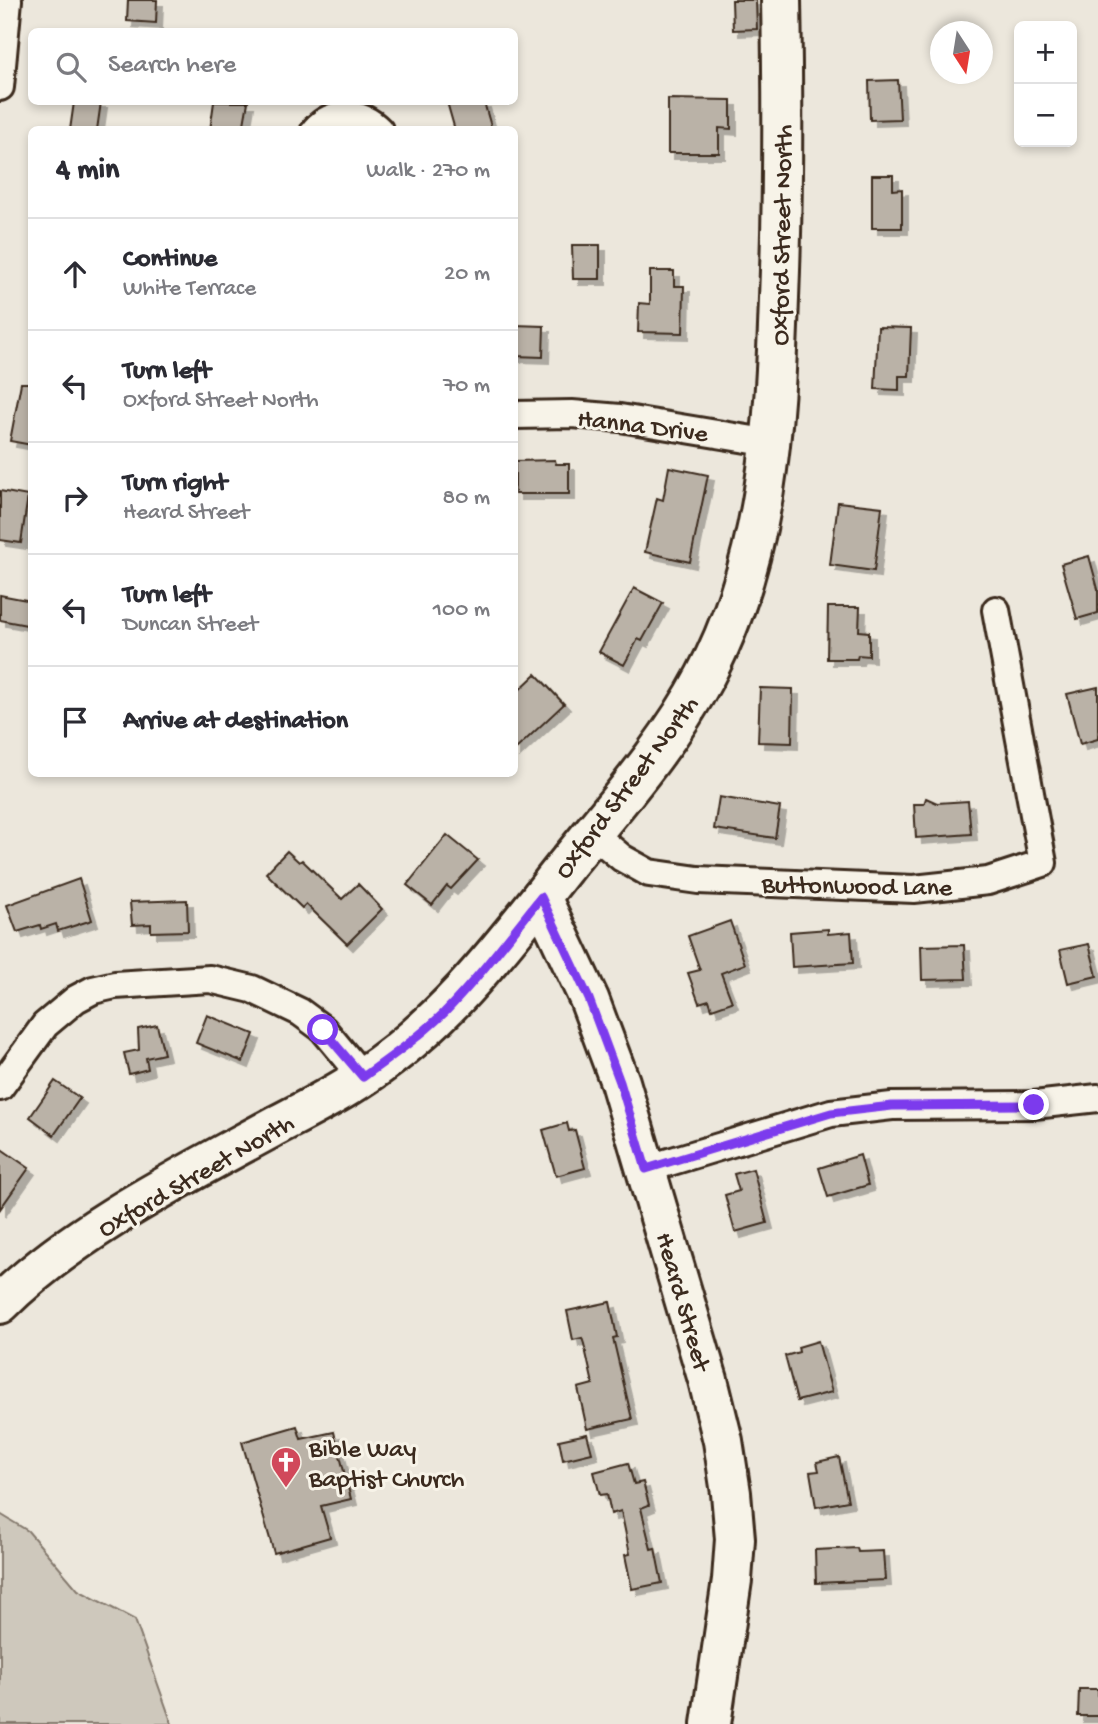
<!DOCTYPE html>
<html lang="en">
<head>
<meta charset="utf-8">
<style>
	body { margin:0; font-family:"Gochi Hand",sans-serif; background:#f7f7f7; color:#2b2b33 }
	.controls { position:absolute; right:21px; top:21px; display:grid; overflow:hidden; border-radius:10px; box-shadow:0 4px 10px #0003 }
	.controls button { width:63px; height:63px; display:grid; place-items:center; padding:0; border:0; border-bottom:2px solid #e1e1e2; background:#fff; color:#2b2b33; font:35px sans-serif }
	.compass { position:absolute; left:930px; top:21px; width:63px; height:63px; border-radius:50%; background:#fff; box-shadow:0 4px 10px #0003; rotate:168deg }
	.stop { position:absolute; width:21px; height:21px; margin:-16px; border:5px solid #7c3aed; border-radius:50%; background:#fff }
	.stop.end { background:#7c3aed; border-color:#fff; box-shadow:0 2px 7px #0008 }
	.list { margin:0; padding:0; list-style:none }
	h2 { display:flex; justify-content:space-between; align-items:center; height:91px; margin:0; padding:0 28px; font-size:30px }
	h2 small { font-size:23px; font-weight:400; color:#7c7c81 }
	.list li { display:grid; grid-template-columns:46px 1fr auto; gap:21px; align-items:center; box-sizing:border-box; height:112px; padding:0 28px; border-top:2px solid #e1e1e2 }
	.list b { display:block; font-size:26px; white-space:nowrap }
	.list p { margin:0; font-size:23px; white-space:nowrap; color:#7c7c81 }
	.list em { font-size:23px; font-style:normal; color:#7c7c81 }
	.icon { flex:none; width:38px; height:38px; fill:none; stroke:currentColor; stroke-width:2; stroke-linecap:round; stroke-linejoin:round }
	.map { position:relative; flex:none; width:1098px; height:1724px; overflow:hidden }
	.search { position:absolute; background:#fff; box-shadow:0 4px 10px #0003; left:28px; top:28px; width:490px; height:77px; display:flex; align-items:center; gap:18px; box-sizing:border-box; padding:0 24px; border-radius:10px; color:#7c7c81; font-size:26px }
	.panel { position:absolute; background:#fff; box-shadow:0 4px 10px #0003; left:28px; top:126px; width:490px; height:651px; border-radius:10px }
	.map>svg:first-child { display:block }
	.green { fill:#cec8bc; stroke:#84796d; stroke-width:2 }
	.building { fill:#bab2a7; stroke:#3b2a1e; stroke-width:2; filter:url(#shadow) }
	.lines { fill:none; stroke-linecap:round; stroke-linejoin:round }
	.street-casing { stroke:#3b2a1e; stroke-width:32 }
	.secondary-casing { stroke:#3b2a1e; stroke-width:44 }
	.street { stroke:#f7f3e8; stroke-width:26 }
	.secondary { stroke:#f7f3e8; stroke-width:38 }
	.route { stroke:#7c3aed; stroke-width:9 }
	.labels { text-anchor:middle; stroke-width:6; stroke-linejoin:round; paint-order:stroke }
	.street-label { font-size:26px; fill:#3b2a1e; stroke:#f7f3e8 }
	.poi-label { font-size:26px; fill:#3b2a1e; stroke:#f7f3e8; text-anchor:start }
</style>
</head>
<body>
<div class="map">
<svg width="1098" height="1724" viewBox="0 0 1098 1724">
	<defs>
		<filter id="shadow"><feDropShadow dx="6" dy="6" stdDeviation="0" flood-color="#0004"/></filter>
	</defs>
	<rect width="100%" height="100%" fill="#ece7dc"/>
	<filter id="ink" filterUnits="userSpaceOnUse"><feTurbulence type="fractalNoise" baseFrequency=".0143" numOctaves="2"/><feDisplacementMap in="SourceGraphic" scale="14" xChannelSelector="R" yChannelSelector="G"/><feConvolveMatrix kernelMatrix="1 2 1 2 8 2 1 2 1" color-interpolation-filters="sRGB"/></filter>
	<g filter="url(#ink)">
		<polygon class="green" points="0,1514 28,1531 78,1590 135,1620 172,1724 0,1724"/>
		<g class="building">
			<polygon points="128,0 157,0 156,23 127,21"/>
			<polygon points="732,0 756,0 757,29 733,30"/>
			<polygon points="898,80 900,119 870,120 869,81"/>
			<polygon points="668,99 731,100 731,129 719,128 719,153 668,153"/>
			<polygon points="74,102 101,102 97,130 70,130"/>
			<polygon points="214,102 248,102 243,130 210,130"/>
			<polygon points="447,102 484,102 492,130 455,130"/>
			<polygon points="872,175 893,175 893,190 902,189 902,228 872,228"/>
			<polygon points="572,245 600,245 600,279 573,279"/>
			<polygon points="650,271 674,271 674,286 684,286 683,333 638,332 639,303 650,304"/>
			<polygon points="514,325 544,326 543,357 514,356"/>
			<polygon points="878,327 911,328 909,376 899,376 899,390 875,389"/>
			<polygon points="21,383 32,383 32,445 10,441"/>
			<polygon points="555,460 556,464 569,464 569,494 515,494 515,461"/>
			<polygon points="669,467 708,475 690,562 645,552 657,498 663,500"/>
			<polygon points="0,491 28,496 21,543 0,540"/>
			<polygon points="838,502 882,507 874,571 830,565"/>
			<polygon points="1089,556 1098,589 1098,613 1077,619 1061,564"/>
			<polygon points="634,588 663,603 642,641 638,639 624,665 599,652"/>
			<polygon points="0,595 32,601 32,626 0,620"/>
			<polygon points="828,607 860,607 859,631 869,632 869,656 858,655 857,659 827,659"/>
			<polygon points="536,674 564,704 514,751 514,695"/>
			<polygon points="1098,687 1098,739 1080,744 1067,694"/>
			<polygon points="760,688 793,689 792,743 758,742"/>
			<polygon points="719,797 780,807 775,838 714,829"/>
			<polygon points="926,798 937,803 968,801 971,834 916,838 914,804 924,804"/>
			<polygon points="447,835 478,860 451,889 447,886 432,905 407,885"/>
			<polygon points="287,851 299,862 302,860 342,899 358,884 382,909 347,944 306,904 302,908 266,873"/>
			<polygon points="79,879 92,920 58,931 56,924 41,929 40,925 17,932 7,905"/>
			<polygon points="187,900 188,931 151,932 151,924 132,925 130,902"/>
			<polygon points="730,921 745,964 721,973 732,1002 712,1009 709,1000 699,1003 688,973 700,970 688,936"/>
			<polygon points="828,929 828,934 851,932 853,963 792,967 790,932"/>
			<polygon points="1089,944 1097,976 1068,983 1060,950"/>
			<polygon points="964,945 966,979 922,980 921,946"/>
			<polygon points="207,1015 254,1034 243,1062 196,1043"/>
			<polygon points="157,1025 164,1054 146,1058 148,1069 129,1074 124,1053 139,1050 138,1029"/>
			<polygon points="55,1081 80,1098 54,1135 30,1117"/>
			<polygon points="567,1123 569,1131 575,1130 585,1168 556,1176 543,1130"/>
			<polygon points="0,1148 29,1168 0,1209"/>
			<polygon points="860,1155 868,1185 828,1197 819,1168"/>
			<polygon points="753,1169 767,1223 735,1232 725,1195 739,1191 734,1174"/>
			<polygon points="610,1302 617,1337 613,1338 632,1419 587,1429 578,1388 593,1384 584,1344 582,1338 573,1340 567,1311"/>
			<polygon points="818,1341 832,1392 797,1401 785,1356 799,1352 798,1347"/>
			<polygon points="297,1426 301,1439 334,1432 351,1499 321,1506 330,1537 274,1553 242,1442"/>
			<polygon points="587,1434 592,1453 563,1460 559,1440"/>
			<polygon points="839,1457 848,1501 816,1507 810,1472 819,1471 817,1462"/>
			<polygon points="628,1463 634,1484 643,1482 649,1505 641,1508 651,1549 655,1548 662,1583 632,1589 625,1555 630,1554 621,1511 611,1514 607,1494 600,1495 594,1472"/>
			<polygon points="857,1548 858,1552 883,1551 885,1580 816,1583 815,1550"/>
			<polygon points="1079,1689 1098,1689 1098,1716 1078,1716"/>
		</g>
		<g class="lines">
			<g class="street-casing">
				<g id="street">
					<polyline points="0,87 8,0"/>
					<path d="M315 130C333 110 361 111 379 130"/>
					<polyline points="514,415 572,414 620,418 771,443"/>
					<polyline points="592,833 622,858 649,873 698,880 914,889 988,881 1043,863 996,610"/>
					<polyline points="0,1087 45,1025 76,999 93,990 115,985 210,979 252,989 300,1012 323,1029 363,1077"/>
					<polyline points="646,1169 831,1113 892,1106 1034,1105 1098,1098"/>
				</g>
			</g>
			<g class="secondary-casing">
				<g id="secondary">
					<polyline points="541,897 589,999 620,1082 708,1380 723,1441 731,1493 735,1539 732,1580 711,1724"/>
					<path d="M0 1304C74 1230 186 1175 277 1125 306 1110 336 1095 364 1076 446 1022 503 945 563 869 613 807 668 746 705 676 767 560 775 426 779 298 783 198 783 99 781 0"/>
				</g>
			</g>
			<use href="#street" class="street"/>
			<use href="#secondary" class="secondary"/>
		</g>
	</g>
	<g class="lines" filter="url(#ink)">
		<path class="route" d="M323 1030 363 1077C391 1057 419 1037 444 1013 479 977 510 936 541 897L589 999 620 1082 646 1169 831 1113 892 1106 1034 1105"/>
	</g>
	<defs>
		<g id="church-pin" transform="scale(1.575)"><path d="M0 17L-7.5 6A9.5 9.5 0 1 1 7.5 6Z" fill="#d1495b" stroke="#f7f3e8"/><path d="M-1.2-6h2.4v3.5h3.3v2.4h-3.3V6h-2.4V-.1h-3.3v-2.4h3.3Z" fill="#fff"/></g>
	</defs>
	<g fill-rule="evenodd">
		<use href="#church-pin" x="286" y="1462"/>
	</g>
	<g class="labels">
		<g class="street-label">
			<text transform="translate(780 235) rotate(-89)" y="9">Oxford Street North</text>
			<text transform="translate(643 424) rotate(7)" y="9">Hanna Drive</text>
			<text transform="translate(625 786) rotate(-53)" y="9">Oxford Street North</text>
			<text transform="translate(857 884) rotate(1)" y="9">Buttonwood Lane</text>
			<text transform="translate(195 1174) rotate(-30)" y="9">Oxford Street North</text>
			<text transform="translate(685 1301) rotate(74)" y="9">Heard Street</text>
		</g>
		<g class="poi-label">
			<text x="309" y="1456">Bible Way<tspan x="309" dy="30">Baptist Church</tspan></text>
		</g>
	</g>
</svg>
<div class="controls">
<button>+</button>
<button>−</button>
</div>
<svg class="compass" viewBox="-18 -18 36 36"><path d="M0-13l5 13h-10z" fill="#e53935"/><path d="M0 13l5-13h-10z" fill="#7c7c81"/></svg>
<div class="stop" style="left:323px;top:1030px"></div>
<div class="stop end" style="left:1034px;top:1105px"></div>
<div class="search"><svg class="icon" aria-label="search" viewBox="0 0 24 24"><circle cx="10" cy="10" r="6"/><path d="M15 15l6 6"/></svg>Search here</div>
<section class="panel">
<h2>4 min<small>Walk · 270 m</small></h2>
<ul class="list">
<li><svg class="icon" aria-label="ahead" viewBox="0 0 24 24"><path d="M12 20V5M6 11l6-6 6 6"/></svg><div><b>Continue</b><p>White Terrace</p></div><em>20 m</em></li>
<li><svg class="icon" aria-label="left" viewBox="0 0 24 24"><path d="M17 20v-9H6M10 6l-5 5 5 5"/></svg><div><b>Turn left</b><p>Oxford Street North</p></div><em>70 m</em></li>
<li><svg class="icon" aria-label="right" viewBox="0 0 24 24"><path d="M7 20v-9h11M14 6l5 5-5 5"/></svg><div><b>Turn right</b><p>Heard Street</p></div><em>80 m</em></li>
<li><svg class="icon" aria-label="left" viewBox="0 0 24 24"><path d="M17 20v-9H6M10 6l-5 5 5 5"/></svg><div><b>Turn left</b><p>Duncan Street</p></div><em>100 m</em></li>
<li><svg class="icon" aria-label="arrive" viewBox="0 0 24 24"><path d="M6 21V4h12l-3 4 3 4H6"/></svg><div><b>Arrive at destination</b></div></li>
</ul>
</section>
</div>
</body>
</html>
